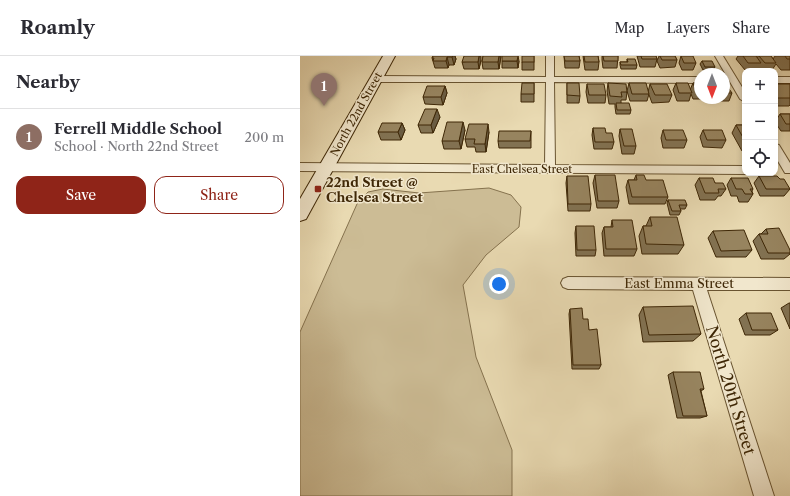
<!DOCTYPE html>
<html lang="en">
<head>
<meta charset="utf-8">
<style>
	body { margin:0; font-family:"Libre Caslon Text",serif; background:#f2f2f3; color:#2b2b33 }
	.controls { position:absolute; right:12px; top:12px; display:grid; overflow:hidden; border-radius:8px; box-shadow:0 2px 6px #0003 }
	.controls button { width:36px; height:36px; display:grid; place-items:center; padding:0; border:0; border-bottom:1px solid #e1e1e2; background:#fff; color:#2b2b33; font:20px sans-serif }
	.compass { position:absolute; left:394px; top:12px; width:36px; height:36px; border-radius:50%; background:#fff; box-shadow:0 2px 6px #0003; rotate:180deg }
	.you { position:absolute; left:199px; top:228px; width:14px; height:14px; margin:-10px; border:3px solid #fff; border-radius:50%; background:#1a73e8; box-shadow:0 0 0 6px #1a73e833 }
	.badge { display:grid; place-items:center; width:26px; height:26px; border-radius:50%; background:#8f2418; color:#fff; font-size:13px; font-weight:700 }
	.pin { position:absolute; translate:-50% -33px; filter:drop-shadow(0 1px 2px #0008) }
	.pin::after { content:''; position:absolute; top:21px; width:14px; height:12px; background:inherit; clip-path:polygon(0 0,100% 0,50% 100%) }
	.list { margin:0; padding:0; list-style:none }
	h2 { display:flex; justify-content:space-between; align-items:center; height:52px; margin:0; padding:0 16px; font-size:17px }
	h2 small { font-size:13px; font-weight:400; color:#7c7c81 }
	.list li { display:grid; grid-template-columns:26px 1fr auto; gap:12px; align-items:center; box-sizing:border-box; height:56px; padding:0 16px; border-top:1px solid #e1e1e2 }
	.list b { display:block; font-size:15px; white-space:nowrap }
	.list p { margin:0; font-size:13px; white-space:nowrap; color:#7c7c81 }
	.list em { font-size:13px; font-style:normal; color:#7c7c81 }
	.actions { display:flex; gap:8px; padding:12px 16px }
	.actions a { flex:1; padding:9px 0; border:1px solid #8f2418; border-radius:12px; text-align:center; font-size:14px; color:#8f2418 }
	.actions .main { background:#8f2418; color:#fff }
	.icon { flex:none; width:22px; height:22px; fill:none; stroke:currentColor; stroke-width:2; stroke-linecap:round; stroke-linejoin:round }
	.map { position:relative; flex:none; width:490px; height:440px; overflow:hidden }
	header { display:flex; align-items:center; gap:24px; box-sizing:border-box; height:56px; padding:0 20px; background:#fff; border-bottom:1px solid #e1e1e2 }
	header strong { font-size:19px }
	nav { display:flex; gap:22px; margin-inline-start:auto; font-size:14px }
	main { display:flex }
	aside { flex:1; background:#fff }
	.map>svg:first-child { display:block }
	.green { fill:#ccbc95; stroke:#85724e }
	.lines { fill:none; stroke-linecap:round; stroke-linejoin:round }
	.minor-casing { stroke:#695431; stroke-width:2 }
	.secondary-casing { stroke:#3e2706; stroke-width:2 }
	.minor { fill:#f1e7cd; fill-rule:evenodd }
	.secondary { fill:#f1e7cd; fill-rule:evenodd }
	.wall { fill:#827252; stroke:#3e2706 }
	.shaded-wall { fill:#6a5c42; stroke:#3e2706 }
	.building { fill:#97845f; stroke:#3e2706 }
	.poi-dot { fill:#8f2418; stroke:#f1e7cd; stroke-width:1.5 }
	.labels { text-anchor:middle; stroke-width:3; stroke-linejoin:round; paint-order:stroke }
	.far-street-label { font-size:11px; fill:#3e2706; stroke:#f1e7cd }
	.poi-label { font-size:13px; font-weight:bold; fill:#3e2706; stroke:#f1e7cd; text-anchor:start }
	.street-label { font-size:13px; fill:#3e2706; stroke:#f1e7cd }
	.near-street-label { font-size:16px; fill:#3e2706; stroke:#f1e7cd }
</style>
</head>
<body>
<header>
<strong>Roamly</strong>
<nav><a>Map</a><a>Layers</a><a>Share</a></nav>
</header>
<main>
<aside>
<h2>Nearby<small></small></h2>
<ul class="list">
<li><span class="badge" style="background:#8d6e63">1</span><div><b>Ferrell Middle School</b><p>School · North 22nd Street</p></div><em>200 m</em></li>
</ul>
<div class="actions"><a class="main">Save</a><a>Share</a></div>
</aside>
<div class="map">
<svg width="490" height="440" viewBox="0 0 490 440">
	<rect width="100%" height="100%" fill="#e9dab2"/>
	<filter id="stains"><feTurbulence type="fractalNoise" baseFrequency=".005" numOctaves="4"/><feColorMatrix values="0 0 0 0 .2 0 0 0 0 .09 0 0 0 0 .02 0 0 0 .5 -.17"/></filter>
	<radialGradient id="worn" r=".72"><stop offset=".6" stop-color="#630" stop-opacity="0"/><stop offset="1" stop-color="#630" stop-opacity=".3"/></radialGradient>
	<polygon class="green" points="189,132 211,139 221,151 219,171 186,199 163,229 176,301 212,394 212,440 0,440 0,276 57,148 68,136 83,133 119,137"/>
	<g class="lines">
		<g class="minor-casing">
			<g id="minor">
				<polygon points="246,0 254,0 254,21 400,21 400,27 254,26 255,109 445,110 445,117 448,117 445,118 0,115 0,107 245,109 246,26 76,26 72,23 76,20 246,21"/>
				<polygon points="415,0 423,0 445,36 445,46 440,43"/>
				<rect x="475" y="21" width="15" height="6"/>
				<polygon points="475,88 479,89 490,107 490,117 485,117 475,100"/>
				<polygon points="268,221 490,222 490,234 407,234 474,440 454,440 393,234 268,233 263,231 261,227 263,223"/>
			</g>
		</g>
		<g class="secondary-casing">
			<polygon id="secondary" points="83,0 95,0 6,163 0,165 0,143"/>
		</g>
		<use href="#minor" class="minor"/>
		<use href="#secondary" class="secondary"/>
	</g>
	<g class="wall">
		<polygon points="133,0 155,0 156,3 154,9 149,9 148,12 135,12 132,2"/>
		<polygon points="183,0 201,0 199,13 183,13 182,6"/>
		<polygon points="234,0 234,14 222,14 222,6"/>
		<polygon points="264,0 279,0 280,5 279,12 265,12"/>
		<polygon points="283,0 298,0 299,6 298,14 285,14"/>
		<polygon points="302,0 318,0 317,12 303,12 302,4"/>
		<polygon points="337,0 356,0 357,3 355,11 340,11"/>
		<polygon points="359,0 375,0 377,4 375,11 360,12 357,5"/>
		<polygon points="381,0 396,7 393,14 382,14 379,7"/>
		<polygon points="438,0 456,0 457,2 458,0 471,0 473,3 475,0 490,0 490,14 481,14 476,8 472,14 461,14 459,12 458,14 445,14 436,3"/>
		<polygon points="327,3 337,9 336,13 321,13 320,9 320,6 327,6"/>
		<polygon points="181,4 179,13 164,13 162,6"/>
		<polygon points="202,5 219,5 218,12 202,12"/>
		<polygon points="402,5 415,11 413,14 403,14 400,8"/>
		<polygon points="234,27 234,46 221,46 221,38"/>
		<polygon points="267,27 280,40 279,47 267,47"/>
		<polygon points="308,27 327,36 326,44 321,44 321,47 331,54 330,58 316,58 315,51 315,48 309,48 307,35"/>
		<polygon points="329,27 349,38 347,45 330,45 327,35"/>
		<polygon points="376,27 390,34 393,27 400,27 400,42 407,42 406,43 393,43 391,38 389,45 377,45 373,34"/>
		<polygon points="287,28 306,39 305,47 288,47 286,36"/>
		<polygon points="350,28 372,39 369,46 352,47 348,36"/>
		<polygon points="475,28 490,28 490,49 489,50 475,50"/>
		<polygon points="145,30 147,37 143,49 125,48 123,41"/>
		<polygon points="424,30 432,37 429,45 415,45 414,42 424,42"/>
		<polygon points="480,58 490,58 490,75 481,75 475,66"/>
		<polygon points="140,61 133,77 121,77 118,69"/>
		<polygon points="102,67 105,74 101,84 81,84 78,76"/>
		<polygon points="436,69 445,69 445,95 442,95 432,77"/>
		<polygon points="293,72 306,77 314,86 312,93 294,93 292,79"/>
		<polygon points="320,73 336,90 334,98 322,98 319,80"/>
		<polygon points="165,74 161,93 144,93 142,85"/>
		<polygon points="363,74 387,84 384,92 363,92 361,82"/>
		<polygon points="403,74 426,84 422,92 403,91 400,81"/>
		<polygon points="231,75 231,92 199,92 198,85"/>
		<polygon points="189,76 186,96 176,96 175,91 167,91 165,83"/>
		<polygon points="295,119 319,145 317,152 297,152 293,127"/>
		<polygon points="336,119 368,141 365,148 329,148 326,131 328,124 334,124"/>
		<polygon points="267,120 291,148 290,155 268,155 266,127"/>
		<polygon points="459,120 480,123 490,133 484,140 460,140 454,127"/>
		<polygon points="399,122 415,127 426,133 421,140 418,140 415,144 400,144 395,129"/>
		<polygon points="431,122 453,133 452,135 453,138 448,146 439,146 437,140 431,140 427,129"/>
		<polygon points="368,144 387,149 385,153 380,153 381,155 379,159 370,159 367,147"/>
		<polygon points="350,161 384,189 378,198 342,198 339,180 343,170 346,170"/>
		<polygon points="312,164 337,193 334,200 304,200 302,177 304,171 311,171"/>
		<polygon points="276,170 296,194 295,200 276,200 275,177"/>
		<polygon points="466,173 490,194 490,198 484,203 461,203 453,185 459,178 461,178"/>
		<polygon points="413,175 452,194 446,201 416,201 408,182"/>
		<polygon points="489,247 490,247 490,273 481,252"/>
		<polygon points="343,251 401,278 393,285 343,286 339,259"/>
		<polygon points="270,253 283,263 289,274 301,309 299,313 272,313 269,258"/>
		<polygon points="446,257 478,274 470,279 445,279 439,263"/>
		<polygon points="373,316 404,333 401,335 407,360 400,362 377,362 368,319"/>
	</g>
	<g class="shaded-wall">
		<polygon points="153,0 155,0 156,3 154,9 152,1"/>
		<polygon points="179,0 181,0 181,4 179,13 178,6"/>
		<polygon points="199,0 201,0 199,13 198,6"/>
		<polygon points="218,0 219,5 218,12 217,5"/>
		<polygon points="147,1 149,9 148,12 146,5"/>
		<polygon points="145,30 147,37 143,49 141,41"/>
		<polygon points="137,53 140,61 133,77 131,69"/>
		<polygon points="163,66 165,74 161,93 159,85"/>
		<polygon points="102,67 105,74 101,84 98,76"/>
		<polygon points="188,68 189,76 186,96 185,88"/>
	</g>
	<g class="building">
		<polygon points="133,0 153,0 152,1 147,1 146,5 133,5 134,2 132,2"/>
		<polygon points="164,0 179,0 178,6 162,6"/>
		<polygon points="183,0 199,0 198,6 182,6"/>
		<polygon points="202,0 218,0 217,5 202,5"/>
		<rect x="222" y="0" width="12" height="6"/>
		<polygon points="264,0 279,0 280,5 265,5"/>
		<polygon points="284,0 298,0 299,6 285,6"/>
		<polygon points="303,0 318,0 318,5 304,5"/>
		<polygon points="341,0 356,0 357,3 342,3"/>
		<polygon points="360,0 375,0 377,4 362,4"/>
		<polygon points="381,0 393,0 396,7 384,7"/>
		<polygon points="443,0 456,0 461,7 448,7"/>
		<polygon points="459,0 471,0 476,7 465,7"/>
		<polygon points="485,0 490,0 490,3 487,3"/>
		<polygon points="327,3 335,3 337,9 321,9 320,6 328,6"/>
		<polygon points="402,5 412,5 415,11 405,11"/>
		<polygon points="222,27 234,27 234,38 221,38"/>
		<polygon points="267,27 279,27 280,40 267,39"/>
		<polygon points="308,27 326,28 327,36 321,36 322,41 310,40"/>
		<polygon points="329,27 346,27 349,38 332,38"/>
		<polygon points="376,27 388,27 392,37 379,37"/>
		<polygon points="393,27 400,27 400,35 396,35"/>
		<polygon points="287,28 304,28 306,39 289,39"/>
		<polygon points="350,28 367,28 372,39 355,39"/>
		<rect x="475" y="28" width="15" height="14"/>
		<polygon points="127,30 145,30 141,41 123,41"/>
		<polygon points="424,30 427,30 432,37 424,37"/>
		<polygon points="316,47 329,47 331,54 317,54"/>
		<polygon points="125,53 137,53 131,69 118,69"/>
		<polygon points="480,58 490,58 490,68 486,68"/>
		<polygon points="147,66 163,66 159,85 142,85"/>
		<polygon points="82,67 102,67 98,76 78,76"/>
		<polygon points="169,68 188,68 185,88 174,88 175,83 165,83"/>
		<polygon points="436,69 445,69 445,85"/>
		<polygon points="293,72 305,72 306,77 312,77 314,86 295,86"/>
		<polygon points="320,73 332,73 336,90 324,90"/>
		<polygon points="363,74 383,74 387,84 366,84"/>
		<polygon points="403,74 422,74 426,84 407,84"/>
		<polygon points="199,75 231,75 230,85 198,85"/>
		<polygon points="295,119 315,119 319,145 298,145"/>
		<polygon points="336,119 344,119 346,124 363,124 368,141 332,141 328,124 337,124"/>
		<polygon points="267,120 288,120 291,148 268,148"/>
		<polygon points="459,120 477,120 480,123 484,123 490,133 466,133"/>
		<polygon points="399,122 413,122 415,127 423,127 426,133 418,133 419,137 405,137"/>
		<polygon points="431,122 448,122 453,133 450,133 453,138 445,138 442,133 436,133"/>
		<polygon points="368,144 385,144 387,149 379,149 381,155 372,155"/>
		<polygon points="350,161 377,161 384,189 346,188 343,170 352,170"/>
		<polygon points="312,164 332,164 337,193 306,193 304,171 313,171"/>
		<polygon points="276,170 294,170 296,194 277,194"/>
		<polygon points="479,172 490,194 490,197 468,197 459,178 468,178 466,173"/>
		<polygon points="444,174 452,194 421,195 413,175"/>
		<polygon points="393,250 401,278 349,279 343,251"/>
		<polygon points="282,252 283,263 288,263 289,274 297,273 301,309 273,309 270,253"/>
		<polygon points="446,257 471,257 478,274 452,274"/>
		<polygon points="373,316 400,316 404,333 400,333 407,360 383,360"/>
	</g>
	<rect class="poi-dot" x="14" y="129" width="8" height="8" rx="2"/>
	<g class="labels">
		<g class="far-street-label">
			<text transform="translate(56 58) rotate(-61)" y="4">North 22nd Street</text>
			<text x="222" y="117">East Chelsea Street</text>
		</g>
		<g class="poi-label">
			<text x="26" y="131">22nd Street @<tspan x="26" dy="15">Chelsea Street</tspan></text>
		</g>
		<g class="street-label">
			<text x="379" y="232">East Emma Street</text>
		</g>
		<g class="near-street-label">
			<text transform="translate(431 334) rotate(73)" y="6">North 20th Street</text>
		</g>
	</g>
	<rect width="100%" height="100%" filter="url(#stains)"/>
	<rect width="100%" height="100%" fill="url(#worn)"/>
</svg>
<div class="controls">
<button>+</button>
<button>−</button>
<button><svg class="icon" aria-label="locate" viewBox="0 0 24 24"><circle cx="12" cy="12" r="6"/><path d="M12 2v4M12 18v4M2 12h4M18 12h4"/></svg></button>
</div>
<svg class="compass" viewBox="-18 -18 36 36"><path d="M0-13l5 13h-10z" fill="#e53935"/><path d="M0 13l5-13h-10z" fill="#7c7c81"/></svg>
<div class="you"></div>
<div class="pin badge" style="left:24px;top:50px;background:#8d6e63">1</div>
</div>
</main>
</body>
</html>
